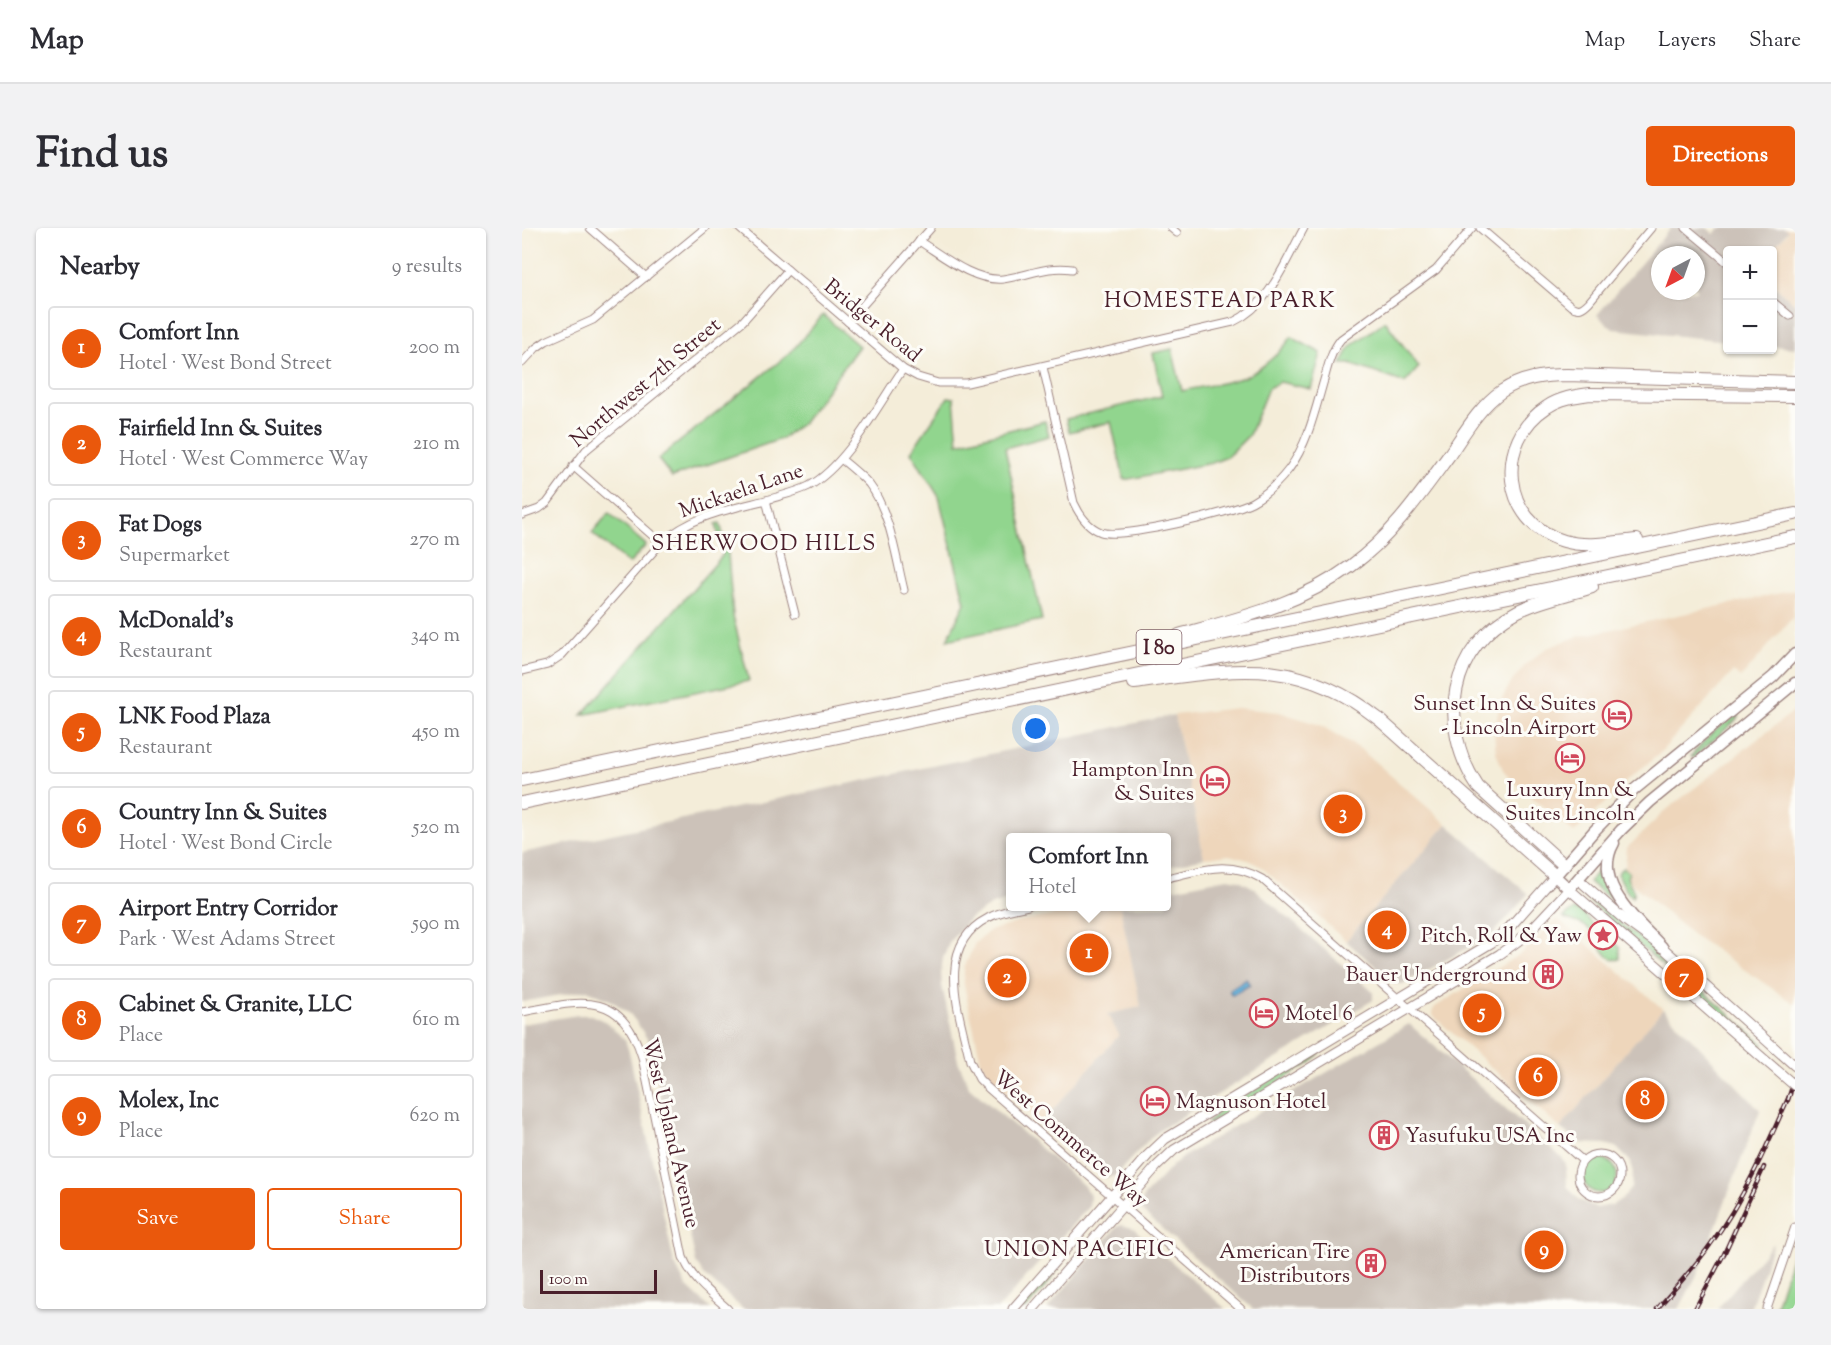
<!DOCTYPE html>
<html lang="en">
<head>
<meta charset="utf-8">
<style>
	body { margin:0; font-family:"Sorts Mill Goudy",serif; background:#f2f2f3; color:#2b2b33 }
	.controls { position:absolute; right:18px; top:18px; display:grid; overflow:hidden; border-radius:6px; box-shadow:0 2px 4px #0004 }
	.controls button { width:54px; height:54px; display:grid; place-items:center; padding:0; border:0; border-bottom:2px solid #e1e1e2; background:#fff; color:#2b2b33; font:30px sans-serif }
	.compass { position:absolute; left:1129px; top:18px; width:54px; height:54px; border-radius:50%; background:#fff; box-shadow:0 2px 4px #0004; rotate:221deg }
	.scale { position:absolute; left:18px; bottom:15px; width:117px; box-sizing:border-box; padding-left:6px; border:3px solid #4a1f2b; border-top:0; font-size:16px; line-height:21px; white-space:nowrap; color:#4a1f2b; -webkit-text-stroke:4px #fdfcf7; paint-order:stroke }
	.you { position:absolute; left:514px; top:501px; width:21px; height:21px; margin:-15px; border:4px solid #fff; border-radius:50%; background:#1a73e8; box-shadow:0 0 0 9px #1a73e833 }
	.badge { display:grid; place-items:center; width:39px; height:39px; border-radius:50%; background:#ea580c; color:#fff; font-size:20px; font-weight:700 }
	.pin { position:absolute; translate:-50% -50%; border:3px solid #fff; box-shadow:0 2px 6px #0006 }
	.popup { position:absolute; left:484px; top:605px; width:165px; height:78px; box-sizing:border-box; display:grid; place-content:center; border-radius:6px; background:#fff; filter:drop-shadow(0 2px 4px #0005); font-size:20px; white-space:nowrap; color:#7c7c81 }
	.popup b { font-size:22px; color:#2b2b33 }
	.popup::after { content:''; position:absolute; left:50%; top:100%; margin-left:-12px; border:12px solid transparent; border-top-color:#fff }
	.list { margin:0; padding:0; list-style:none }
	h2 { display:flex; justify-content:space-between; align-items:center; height:78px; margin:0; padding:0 24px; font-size:26px }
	h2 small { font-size:20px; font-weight:400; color:#7c7c81 }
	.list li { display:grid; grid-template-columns:39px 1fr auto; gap:18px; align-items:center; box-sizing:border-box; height:84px; margin:0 12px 12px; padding:0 12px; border:2px solid #e1e1e2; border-radius:6px }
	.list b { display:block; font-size:22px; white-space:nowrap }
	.list p { margin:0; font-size:20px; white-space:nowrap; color:#7c7c81 }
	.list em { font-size:20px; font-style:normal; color:#7c7c81 }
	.actions { display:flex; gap:12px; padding:18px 24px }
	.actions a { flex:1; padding:14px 0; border:2px solid #ea580c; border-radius:6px; text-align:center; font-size:21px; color:#ea580c }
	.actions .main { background:#ea580c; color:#fff }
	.map { position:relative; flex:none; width:1273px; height:1081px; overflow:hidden; border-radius:6px }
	header { display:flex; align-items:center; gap:36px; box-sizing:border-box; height:84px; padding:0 30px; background:#fff; border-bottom:2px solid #e1e1e2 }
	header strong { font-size:28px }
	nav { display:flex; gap:33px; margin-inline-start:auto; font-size:21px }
	.intro { display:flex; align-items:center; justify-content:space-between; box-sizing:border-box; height:144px; padding:0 36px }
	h1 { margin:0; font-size:42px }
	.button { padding:15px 27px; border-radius:6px; background:#ea580c; color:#fff; font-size:21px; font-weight:700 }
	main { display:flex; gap:36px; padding:0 36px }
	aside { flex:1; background:#fff; border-radius:6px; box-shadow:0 2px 4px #0004 }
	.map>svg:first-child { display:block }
	.built { fill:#eed6bb }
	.industrial { fill:#ccc2b9; fill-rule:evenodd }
	.green { fill:#91d58e; stroke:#6e7a5c; stroke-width:1.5 }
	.water { fill:#5cabd6; stroke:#536580; stroke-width:1.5 }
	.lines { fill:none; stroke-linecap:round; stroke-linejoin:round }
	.minor-casing { stroke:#9f8682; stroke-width:9 }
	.secondary-casing { stroke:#9f8682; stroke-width:11 }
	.primary-casing { stroke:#9f8682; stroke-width:13 }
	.motorway-casing { stroke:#9f8682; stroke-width:14 }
	.minor { stroke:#fff; stroke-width:7 }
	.secondary { stroke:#fff; stroke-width:9 }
	.primary { stroke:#fff; stroke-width:10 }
	.motorway { stroke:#fff; stroke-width:12 }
	.rail-casing { stroke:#4a1f2b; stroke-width:4.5 }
	.rail { stroke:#fdfcf7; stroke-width:2; stroke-dasharray:7; stroke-linecap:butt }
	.secondary-bridge-casing { stroke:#9f8682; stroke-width:11; stroke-linecap:butt }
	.secondary-bridge { stroke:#fff; stroke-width:9 }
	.labels { text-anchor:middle; stroke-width:6; stroke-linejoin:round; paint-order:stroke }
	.shield { fill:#fdfcf7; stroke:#806168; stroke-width:1.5 }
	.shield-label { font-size:20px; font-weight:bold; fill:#4a1f2b }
	.street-label { font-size:21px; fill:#4a1f2b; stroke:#fdfcf7 }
	.poi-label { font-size:21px; fill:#4a1f2b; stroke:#fdfcf7; text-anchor:end }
	.neighbourhood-label { font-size:22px; letter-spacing:1.5px; fill:#4a1f2b; stroke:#fdfcf7 }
</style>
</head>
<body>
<header>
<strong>Map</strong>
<nav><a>Map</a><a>Layers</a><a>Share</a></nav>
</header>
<div class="intro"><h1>Find us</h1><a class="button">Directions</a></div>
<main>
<aside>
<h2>Nearby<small>9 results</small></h2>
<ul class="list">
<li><span class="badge">1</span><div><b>Comfort Inn</b><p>Hotel · West Bond Street</p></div><em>200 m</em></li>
<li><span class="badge">2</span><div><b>Fairfield Inn &amp; Suites</b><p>Hotel · West Commerce Way</p></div><em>210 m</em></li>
<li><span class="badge">3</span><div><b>Fat Dogs</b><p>Supermarket</p></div><em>270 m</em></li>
<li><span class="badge">4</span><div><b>McDonald's</b><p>Restaurant</p></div><em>340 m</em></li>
<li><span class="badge">5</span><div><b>LNK Food Plaza</b><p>Restaurant</p></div><em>450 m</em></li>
<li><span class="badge">6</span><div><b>Country Inn &amp; Suites</b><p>Hotel · West Bond Circle</p></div><em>520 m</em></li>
<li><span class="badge">7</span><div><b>Airport Entry Corridor</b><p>Park · West Adams Street</p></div><em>590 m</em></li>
<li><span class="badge">8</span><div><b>Cabinet &amp; Granite, LLC</b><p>Place</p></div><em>610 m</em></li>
<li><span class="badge">9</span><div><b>Molex, Inc</b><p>Place</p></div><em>620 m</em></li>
</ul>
<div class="actions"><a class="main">Save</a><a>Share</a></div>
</aside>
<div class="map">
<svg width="1273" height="1081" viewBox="0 0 1273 1081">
	<rect width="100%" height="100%" fill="#fdfcf7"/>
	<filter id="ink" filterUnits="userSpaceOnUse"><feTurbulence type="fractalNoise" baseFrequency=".0167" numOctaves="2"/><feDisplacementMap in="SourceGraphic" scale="12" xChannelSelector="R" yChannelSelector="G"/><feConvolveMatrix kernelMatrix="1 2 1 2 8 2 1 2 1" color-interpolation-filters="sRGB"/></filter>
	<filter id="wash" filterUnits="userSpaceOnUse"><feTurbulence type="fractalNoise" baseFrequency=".008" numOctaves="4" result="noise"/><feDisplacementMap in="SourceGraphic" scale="24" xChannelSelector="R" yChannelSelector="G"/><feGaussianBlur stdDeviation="1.35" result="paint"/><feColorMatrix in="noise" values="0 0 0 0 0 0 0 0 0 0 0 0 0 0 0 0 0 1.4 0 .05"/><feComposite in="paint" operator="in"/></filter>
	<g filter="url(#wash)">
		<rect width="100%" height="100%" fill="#f4edd9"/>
		<g class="built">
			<polygon points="1262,0 1273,0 1273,76 1251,56 1250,22 1266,4"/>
			<polygon points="1273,362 1271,389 1219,450 1211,444 1137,526 1109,549 1052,605 992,554 981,542 974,524 972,505 978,475 988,456 1004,436 1025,420 1054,409"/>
			<polygon points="715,480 757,484 798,497 837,520 925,596 824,713 738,638 726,632 707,627 682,630 652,487"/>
			<polygon points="1273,482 1273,776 1171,707 1102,649 1105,620 1143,583"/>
			<polygon points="569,679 598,679 619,779 585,786 597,807 520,894 469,850 459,834 442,757 442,740 453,715 467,703 498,694"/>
			<polygon points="1036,691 1141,781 1038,900 910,787 910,784 913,779 998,726"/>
		</g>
		<g class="industrial">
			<path d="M1149 0H1185L1192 6 1197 0H1262L1266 3 1250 22H1206L1205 113 1091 101 1075 87ZM1138 27H1174V63H1138Z"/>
			<polygon points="1250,56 1273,76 1273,120 1251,118"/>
			<polygon points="652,487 682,630 645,639 645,610 489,610 489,671 470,677 448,690 428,713 421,730 419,745 420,758 436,833 447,859 561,957 568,967 567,978 476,1081 221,1081 182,1047 174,1035 129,822 126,812 115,795 108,786 90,773 65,762 0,774 0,625"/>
			<polygon points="925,596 1006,666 972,705 881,756 874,756 824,713"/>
			<polygon points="706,650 717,652 732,660 851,764 851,772 641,900 629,909 593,948 584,950 520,894 597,807 585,786 619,779 598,679 645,678 645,662"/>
			<polygon points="1141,781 1238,882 1176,1045 1157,1081 731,1081 620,983 619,978 622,968 653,935 664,927 887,796 1040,930 1044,937 1045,958 1057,972 1075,980 1090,977 1101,970 1109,960 1111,945 1108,933 1094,919 1083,916 1058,915 1038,900"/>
			<polygon points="56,787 69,787 84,794 103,812 107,824 152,1035 164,1058 189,1081 0,1081 0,796"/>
			<polygon points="600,997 612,1001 704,1081 525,1081 595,999"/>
			<polygon points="1251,1015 1228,1081 1195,1081"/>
		</g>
		<g class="green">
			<polygon points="301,87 337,118 281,195 259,211 150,249 136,231 268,125"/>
			<polygon points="863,93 897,139 883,155 828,136 819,136 829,118"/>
			<path d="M769 109 799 125 789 161 758 154 746 160 727 207 705 229 690 235 602 252 589 194 547 204 544 191 640 168 631 125 650 121 660 163C680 158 703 156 722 149 737 143 761 123 769 109Z"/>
			<polygon points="426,169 432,170 436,215 523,193 527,208 483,220 520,392 425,412 443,375 417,269 389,224"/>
			<polygon points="87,285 124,317 107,336 70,305"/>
			<polygon points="198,295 206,326 211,388 227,453 60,487 201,327 194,296"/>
			<polygon points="1215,486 1217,488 1213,493 1171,530 1169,528 1189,506"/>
			<path d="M1102 640 1107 644 1105 650 1112 664 1110 669C1104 665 1100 653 1096 646L1098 642Z"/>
			<polygon points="1077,641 1079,641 1081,651 1089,668 1087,670 1067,654"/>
			<polygon points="1063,665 1102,698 1143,729 1241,816 1237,821 1069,675 1062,667"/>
			<path d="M1052 682 1061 685 1073 699 1086 706 1098 720V731C1083 735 1077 713 1070 704 1062 694 1051 695 1041 689Z"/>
			<polygon points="797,823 798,825 788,835 687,896 686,894 697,883"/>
			<circle cx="1078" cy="948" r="17"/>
			<polygon points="1273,1018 1273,1081 1253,1081"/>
			<polygon points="537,1034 539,1035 528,1053 504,1081 496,1081"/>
		</g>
		<polygon class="water" points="724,751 728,757 710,767 707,762"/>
	</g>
	<g filter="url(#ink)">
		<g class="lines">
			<g class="minor-casing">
				<g id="minor">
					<polyline points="68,0 124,49"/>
					<path d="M217 0 381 141 396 149 416 155H445L711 94C748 77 763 34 782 0"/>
					<polyline points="649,0 655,5"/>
					<path d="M958 0 1049 78C1057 83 1061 80 1067 74L1129 0"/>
					<polyline points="1164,0 1206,35"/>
					<path d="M397 13C421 28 452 54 481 51 505 48 525 37 550 41"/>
					<polyline points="1250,73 1268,88"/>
					<polyline points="326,94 409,0"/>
					<polyline points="0,135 14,120 24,113 71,92 183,0"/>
					<path d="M521 139 552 275C558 288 566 299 579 304 600 311 709 285 730 274 745 266 757 254 767 241 786 215 793 183 802 152 806 138 809 123 819 111L914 42 950 0"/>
					<path d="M319 231C329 239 339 247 347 256 368 283 374 330 382 362"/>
					<polyline points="51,238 139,315"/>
					<polyline points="244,272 273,386"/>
					<polyline points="0,287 17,281 25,275 64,222 221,93 266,42"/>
					<path d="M0 443 25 437 40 427 139 315C170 287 209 281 248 271 261 267 275 264 287 258 325 237 356 177 381 141"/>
					<path d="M645 650C681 642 706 631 740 651L1061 933"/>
					<path d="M506 678C493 681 478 683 466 690 411 718 438 786 448 833L457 851 466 860 719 1081"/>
					<path d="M0 784C57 773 99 760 120 829L161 1029C170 1052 188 1065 206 1081"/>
					<circle cx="1077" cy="947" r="21"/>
					<polyline points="1245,1081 1273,999"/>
				</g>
			</g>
			<g class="secondary-casing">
				<g id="secondary">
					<polyline points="1056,651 1104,693 1140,719 1273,838"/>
					<polyline points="491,1081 626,927 643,911 969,715 987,700 1033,648"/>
					<polyline points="511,1081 635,938 652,922 978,726 1004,707 1047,661 1244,833"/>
				</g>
			</g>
			<g class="primary-casing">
				<g id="primary">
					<polyline points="1273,426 1251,449 1113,561 1072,603 1033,648 1047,661 1099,602 1128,574 1273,455"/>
					<path d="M1092 615C1069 655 1115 692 1140 719"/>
				</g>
			</g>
			<g class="motorway-casing">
				<g id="motorway">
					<path d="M1115 312C1091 314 1065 320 1042 313 979 295 972 213 1025 179 1038 170 1053 168 1068 166L1273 168"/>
					<path d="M657 407C719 390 776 377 829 338 870 308 898 267 928 226 943 204 958 178 980 163 1000 150 1021 147 1045 147L1273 154"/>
					<path d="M612 455C709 442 774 425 858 492L1033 648"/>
					<polyline points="0,552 1273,286"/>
					<polyline points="0,575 1273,309"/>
					<path d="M1042 637 956 559C915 497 926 419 996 383 1018 372 1045 367 1070 359"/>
				</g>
			</g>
			<use href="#minor" class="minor"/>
			<use href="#secondary" class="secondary"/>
			<use href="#primary" class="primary"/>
			<use href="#motorway" class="motorway"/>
			<g class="rail-casing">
				<g id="rail">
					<polyline points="1266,872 1273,849"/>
					<path d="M1135 1081C1153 1060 1172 1040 1188 1017 1221 973 1246 916 1268 866"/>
					<polyline points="1173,1081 1202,1026 1242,939"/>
				</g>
			</g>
			<use href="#rail" class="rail"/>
			<g class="secondary-bridge-casing">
				<polyline id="secondary-bridge" points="1244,833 1273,858"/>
			</g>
			<use href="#secondary-bridge" class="secondary-bridge"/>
		</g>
	</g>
	<defs>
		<g id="hotel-ring" transform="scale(1.5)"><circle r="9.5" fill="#fdfcf7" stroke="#d1495b" stroke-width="1.5"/><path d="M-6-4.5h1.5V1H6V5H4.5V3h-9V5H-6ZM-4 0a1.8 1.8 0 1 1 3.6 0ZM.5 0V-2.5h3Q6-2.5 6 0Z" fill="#d1495b"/></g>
		<g id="sight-ring" transform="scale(1.5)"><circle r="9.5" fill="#fdfcf7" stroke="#d1495b" stroke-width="1.5"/><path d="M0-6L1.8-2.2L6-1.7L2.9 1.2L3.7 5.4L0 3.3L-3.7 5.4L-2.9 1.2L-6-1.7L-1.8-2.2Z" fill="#d1495b"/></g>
		<g id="building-ring" transform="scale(1.5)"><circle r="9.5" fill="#fdfcf7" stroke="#d1495b" stroke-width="1.5"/><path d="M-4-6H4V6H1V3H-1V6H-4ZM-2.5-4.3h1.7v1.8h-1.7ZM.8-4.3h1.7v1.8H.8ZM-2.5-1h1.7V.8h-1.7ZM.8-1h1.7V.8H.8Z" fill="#d1495b"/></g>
	</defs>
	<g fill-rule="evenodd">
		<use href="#hotel-ring" x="1095" y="487"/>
		<use href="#hotel-ring" x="1048" y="530"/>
		<use href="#hotel-ring" x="693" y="553"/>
		<use href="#sight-ring" x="1081" y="707"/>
		<use href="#building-ring" x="1026" y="746"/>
		<use href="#hotel-ring" x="742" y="785"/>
		<use href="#hotel-ring" x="633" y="873"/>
		<use href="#building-ring" x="862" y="907"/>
		<use href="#building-ring" x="849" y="1035"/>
	</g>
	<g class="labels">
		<rect class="shield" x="614.5" y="402" width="45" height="34" rx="4.5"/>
		<g class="shield-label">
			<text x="637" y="426">I 80</text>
		</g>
		<g class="street-label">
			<text transform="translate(351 92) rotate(39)" y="7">Bridger Road</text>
			<text transform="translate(123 154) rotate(-40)" y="7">Northwest 7th Street</text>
			<text transform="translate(219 262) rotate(-19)" y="7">Mickaela Lane</text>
			<text transform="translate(150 905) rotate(77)" y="7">West Upland Avenue</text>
			<text transform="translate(549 910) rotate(41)" y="7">West Commerce Way</text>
		</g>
		<g class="poi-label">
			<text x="1074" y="482">Sunset Inn &amp; Suites<tspan x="1074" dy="24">- Lincoln Airport</tspan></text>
			<text x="672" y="548">Hampton Inn<tspan x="672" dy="24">&amp; Suites</tspan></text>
			<text x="1048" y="568" text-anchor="middle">Luxury Inn &amp;<tspan x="1048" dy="24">Suites Lincoln</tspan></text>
			<text x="1060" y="714">Pitch, Roll &amp; Yaw</text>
			<text x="1005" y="753">Bauer Underground</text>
			<text x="763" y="792" text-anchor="start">Motel 6</text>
			<text x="654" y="880" text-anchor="start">Magnuson Hotel</text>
			<text x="883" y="914" text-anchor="start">Yasufuku USA Inc</text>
			<text x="828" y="1030">American Tire<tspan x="828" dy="24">Distributors</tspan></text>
		</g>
		<g class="neighbourhood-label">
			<text x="698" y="79">HOMESTEAD PARK</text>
			<text x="242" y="322">SHERWOOD HILLS</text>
			<text x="558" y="1028">UNION PACIFIC</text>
		</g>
	</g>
</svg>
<div class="controls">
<button>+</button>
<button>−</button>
</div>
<svg class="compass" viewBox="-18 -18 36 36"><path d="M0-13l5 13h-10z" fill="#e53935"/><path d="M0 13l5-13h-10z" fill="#7c7c81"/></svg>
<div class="scale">100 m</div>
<div class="you"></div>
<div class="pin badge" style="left:567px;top:725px">1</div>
<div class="popup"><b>Comfort Inn</b>Hotel</div>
<div class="pin badge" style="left:485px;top:750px">2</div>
<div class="pin badge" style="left:821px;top:586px">3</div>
<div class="pin badge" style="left:865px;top:702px">4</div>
<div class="pin badge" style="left:960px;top:785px">5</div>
<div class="pin badge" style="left:1016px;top:849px">6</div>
<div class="pin badge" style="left:1162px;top:750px">7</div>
<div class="pin badge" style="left:1123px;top:872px">8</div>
<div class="pin badge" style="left:1022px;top:1022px">9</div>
</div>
</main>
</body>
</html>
